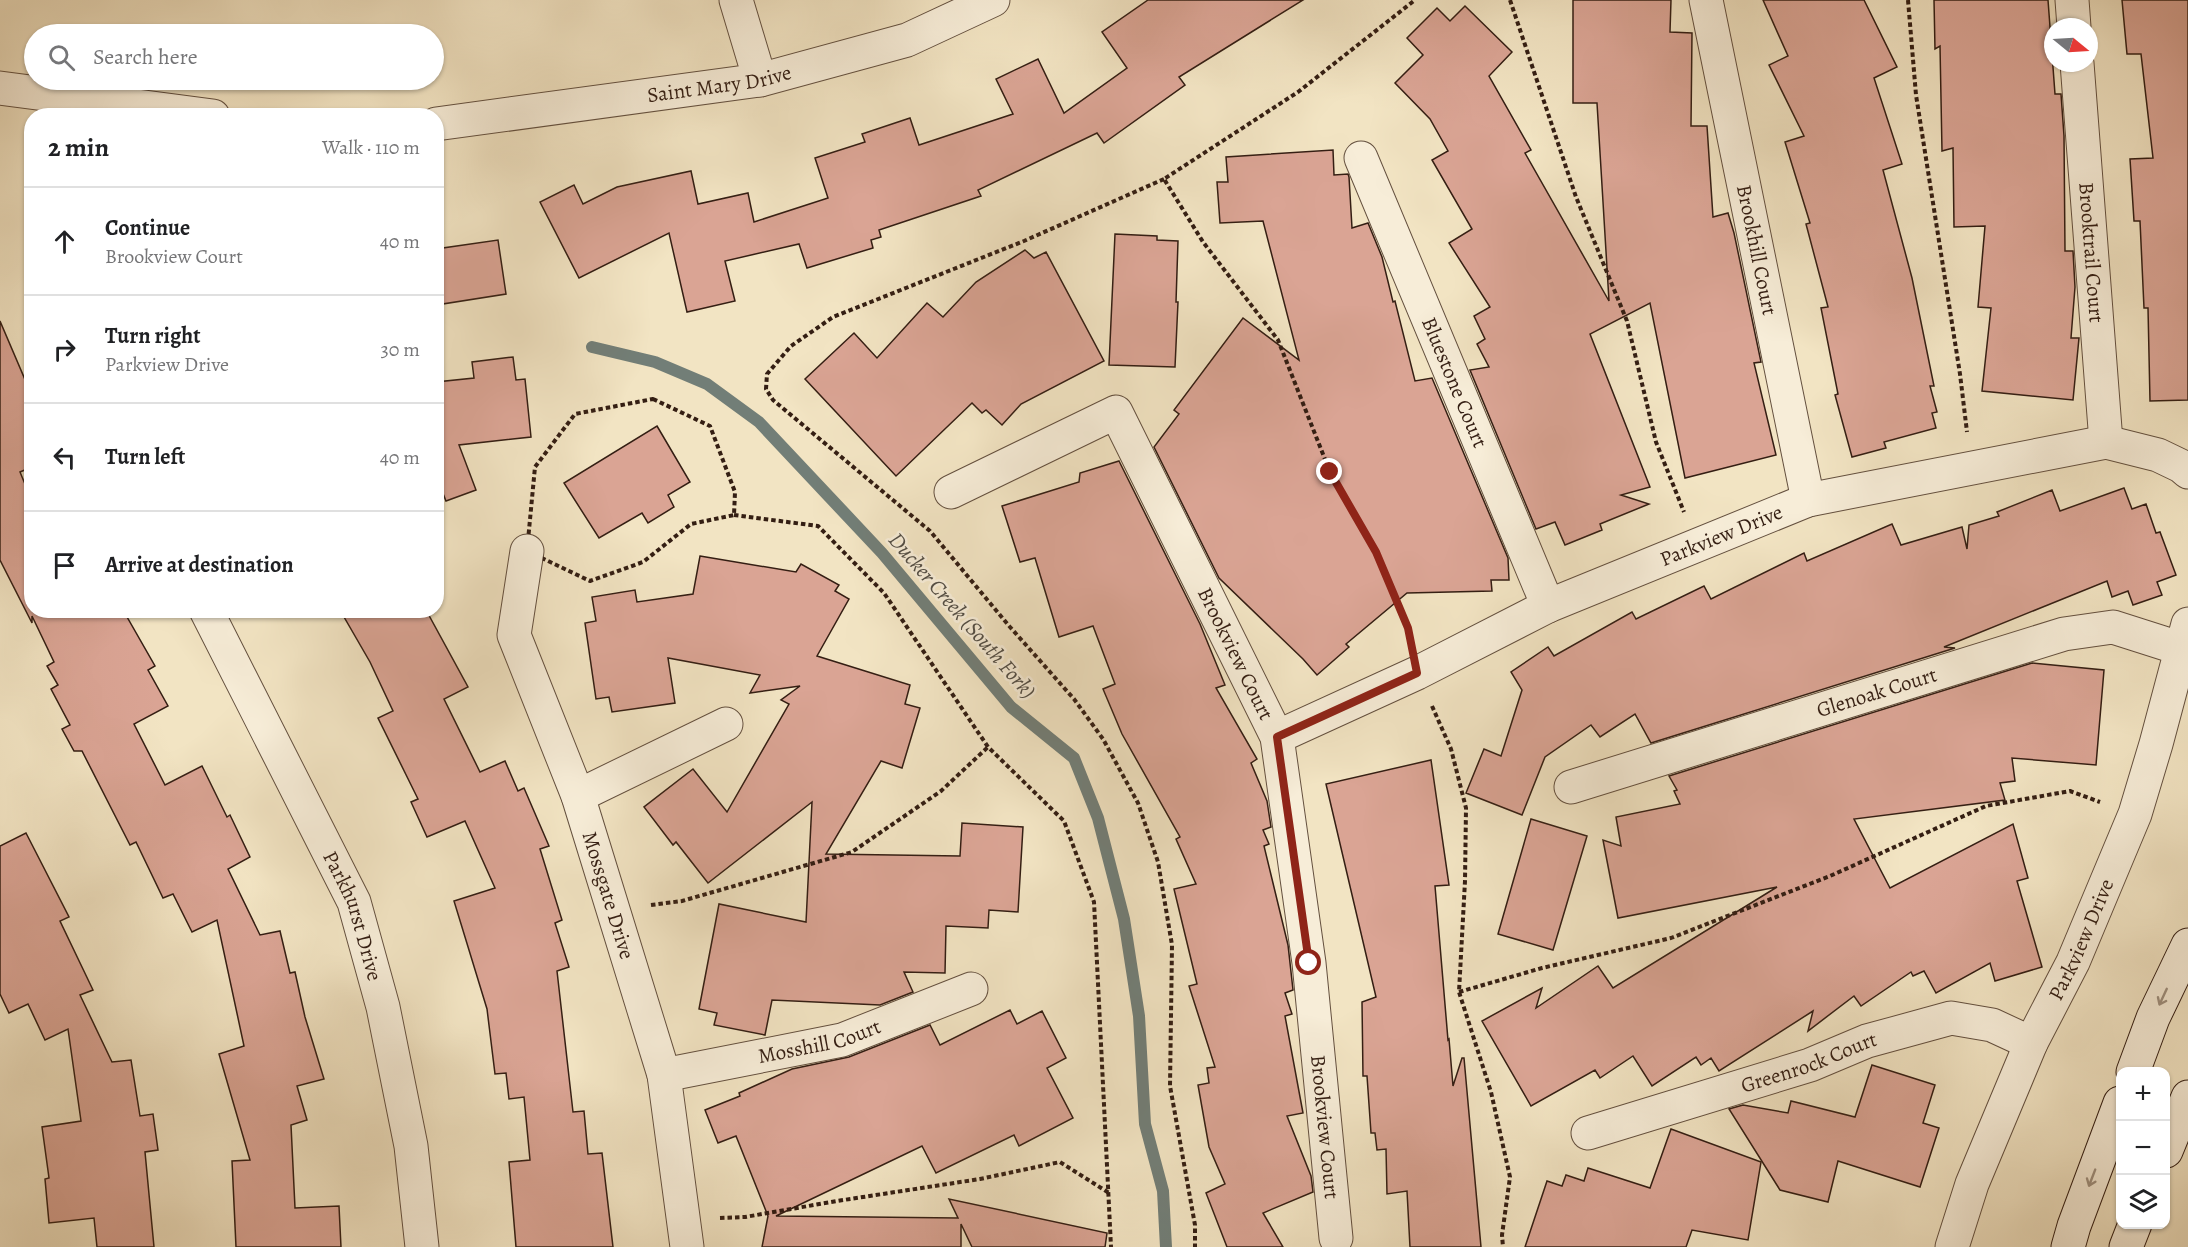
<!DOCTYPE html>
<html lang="en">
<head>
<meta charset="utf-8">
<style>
	body { margin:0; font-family:Alegreya,serif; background:#f6f6f6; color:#202124 }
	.controls { position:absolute; right:18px; bottom:18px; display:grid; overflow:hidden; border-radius:12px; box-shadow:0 2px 4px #0004 }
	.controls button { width:54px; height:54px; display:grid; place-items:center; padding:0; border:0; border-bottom:2px solid #e0e0e0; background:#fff; color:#202124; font:30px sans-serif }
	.compass { position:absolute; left:2044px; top:18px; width:54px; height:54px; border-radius:50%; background:#fff; box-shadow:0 2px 4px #0004; rotate:108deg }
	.stop { position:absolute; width:18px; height:18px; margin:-14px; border:4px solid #8f2418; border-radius:50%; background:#fff }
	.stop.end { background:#8f2418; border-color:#fff; box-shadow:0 2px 6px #0008 }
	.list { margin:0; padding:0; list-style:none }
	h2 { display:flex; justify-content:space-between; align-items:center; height:78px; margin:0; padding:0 24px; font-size:26px }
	h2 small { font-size:20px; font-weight:400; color:#757577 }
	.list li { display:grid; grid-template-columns:39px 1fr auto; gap:18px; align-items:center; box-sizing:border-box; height:108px; padding:0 24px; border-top:2px solid #e0e0e0 }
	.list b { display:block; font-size:22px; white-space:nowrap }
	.list p { margin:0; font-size:20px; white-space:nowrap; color:#757577 }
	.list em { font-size:20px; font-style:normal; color:#757577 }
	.icon { flex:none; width:33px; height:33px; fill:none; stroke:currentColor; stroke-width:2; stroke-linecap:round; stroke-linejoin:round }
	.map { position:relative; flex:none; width:2188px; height:1247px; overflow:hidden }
	.search { position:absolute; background:#fff; box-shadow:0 2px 4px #0004; left:24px; top:24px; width:420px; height:66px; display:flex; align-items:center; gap:15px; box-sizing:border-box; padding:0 21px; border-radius:33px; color:#757577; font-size:22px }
	.panel { position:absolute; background:#fff; box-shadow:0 2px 4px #0004; left:24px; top:108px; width:420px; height:510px; border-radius:24px }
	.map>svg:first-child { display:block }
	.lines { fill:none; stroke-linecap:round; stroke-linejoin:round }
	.stream { stroke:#727e77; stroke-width:12 }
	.building { fill:#daa494; stroke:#341e13; stroke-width:1.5 }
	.street-casing { stroke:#64503f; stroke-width:35 }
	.secondary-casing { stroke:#341e13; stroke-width:35 }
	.path { stroke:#341e13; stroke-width:4; stroke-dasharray:4.5 3; stroke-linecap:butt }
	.street { stroke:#f7edd8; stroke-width:33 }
	.secondary { stroke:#f7edd8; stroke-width:33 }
	.oneway { stroke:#9f907f }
	.route { stroke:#8f2418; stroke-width:8 }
	.labels { text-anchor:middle; stroke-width:5; stroke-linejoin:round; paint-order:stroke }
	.street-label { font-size:21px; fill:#341e13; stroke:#f7edd8 }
	.water-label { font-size:22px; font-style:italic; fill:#534e45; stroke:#f7edd8 }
</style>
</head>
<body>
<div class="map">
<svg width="2188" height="1247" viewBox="0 0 2188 1247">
	<rect width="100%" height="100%" fill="#f2e4c3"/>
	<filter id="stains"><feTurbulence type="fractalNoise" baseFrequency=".00333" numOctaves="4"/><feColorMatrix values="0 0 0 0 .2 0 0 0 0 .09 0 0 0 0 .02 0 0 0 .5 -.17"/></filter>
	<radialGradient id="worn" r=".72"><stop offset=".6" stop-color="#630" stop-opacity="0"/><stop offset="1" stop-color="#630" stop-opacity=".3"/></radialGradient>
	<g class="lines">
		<polyline class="stream" points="592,347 655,362 707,384 759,422 882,553 1011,707 1074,758 1098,818 1124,919 1139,1016 1145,1124 1163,1191 1166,1247"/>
	</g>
	<g class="building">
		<polygon points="1148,0 1303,0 1179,77 1185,85 1104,143 1097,133 978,190 981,196 879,230 881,237 871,240 873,248 807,268 799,244 725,261 735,301 687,312 669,233 579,278 540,202 574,185 583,204 617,187 691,171 698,204 748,193 754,222 828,198 815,158 865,142 862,134 910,118 919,145 1013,114 996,79 1038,59 1064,113 1127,68 1102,32"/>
		<polygon points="1573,0 1671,0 1670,32 1692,33 1691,126 1707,126 1713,217 1728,213 1734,233 1761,362 1754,363 1776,455 1685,478 1650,303 1590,334 1650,487 1621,495 1649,504 1600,524 1602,530 1565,545 1555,522 1536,529 1470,370 1489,367 1477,344 1485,339 1474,316 1490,307 1449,243 1472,229 1432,160 1448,151 1430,119 1395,83 1423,55 1407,38 1437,8 1450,21 1465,6 1512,52 1489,76 1531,150 1525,153 1609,301 1597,103 1573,103"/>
		<polygon points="1763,0 1864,0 1897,67 1874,78 1902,164 1883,170 1912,278 1934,386 1930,386 1937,412 1932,413 1936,428 1884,442 1886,448 1852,457 1835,395 1838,394 1821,308 1828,307 1806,224 1810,223 1785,142 1804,136 1769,65 1788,56"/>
		<polygon points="1934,0 2048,0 2055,94 2061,94 2064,136 2065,251 2073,251 2075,287 2071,338 2079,338 2073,400 1982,391 1991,308 1978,307 1985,226 1954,227 1953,148 1942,151 1940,46 1935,49"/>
		<polygon points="2122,0 2188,0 2188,400 2150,401 2148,308 2144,308 2140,221 2134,221 2130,159 2153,158 2141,54 2127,54"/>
		<polygon points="1333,150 1334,175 1348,174 1349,177 1352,228 1368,223 1382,257 1393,302 1395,301 1415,381 1432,378 1508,558 1509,580 1491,580 1492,591 1407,593 1346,644 1349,647 1317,675 1303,659 1219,578 1154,447 1179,414 1174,410 1243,318 1299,360 1263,221 1220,223 1217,182 1228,182 1226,157"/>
		<polygon points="1115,234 1157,236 1157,240 1178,241 1176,302 1178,302 1175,367 1109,365"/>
		<polygon points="498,240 506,294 436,305 436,249"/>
		<polygon points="1025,250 1034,258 1046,252 1104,361 1021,404 1002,425 986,410 982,413 972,403 896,476 805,379 854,333 877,358 927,303 943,317 976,282"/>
		<polygon points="0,321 32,396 32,467 20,472 32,501 32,610 123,610 155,666 148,670 168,706 134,724 165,785 202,766 227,817 230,815 250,857 228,869 260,935 280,931 290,973 295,972 305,1017 324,1079 297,1086 307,1120 291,1125 295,1208 339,1206 341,1247 236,1247 232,1161 250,1160 219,1054 244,1046 217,920 192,932 173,894 163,898 136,842 130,845 82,751 74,751 62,729 70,725 51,689 58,685 47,666 54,662 32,616 32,623 0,560"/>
		<polygon points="513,357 516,380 525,379 531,437 459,445 476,490 446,501 436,476 436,382 474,378 472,362"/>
		<polygon points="657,426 690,482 668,495 674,507 648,523 642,513 599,538 564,483"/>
		<polygon points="1119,461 1200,624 1225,685 1216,688 1257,759 1251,763 1267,801 1271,827 1263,830 1269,844 1264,846 1288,945 1293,990 1285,993 1292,1014 1285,1016 1303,1113 1287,1116 1311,1176 1313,1192 1263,1213 1283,1247 1227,1247 1206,1193 1225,1184 1209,1147 1198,1085 1209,1083 1207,1068 1215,1067 1189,986 1197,984 1174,889 1196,884 1176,839 1180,837 1122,734 1103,689 1115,684 1093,626 1059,637 1035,558 1020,562 1002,506 1079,482 1080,473"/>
		<polygon points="2124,488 2132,509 2146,504 2156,533 2160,532 2176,575 2157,582 2162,595 2133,605 2128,591 2112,597 2107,581 1944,647 1955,648 1651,743 1635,714 1600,737 1591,725 1545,757 1522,815 1466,793 1484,749 1501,756 1522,690 1511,672 1548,647 1554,656 1632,612 1636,619 1704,586 1711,599 1804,553 1807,561 1892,524 1901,545 1962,527 1967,549 1969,525 1999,516 1997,512 2052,490 2060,511"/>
		<polygon points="700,556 796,572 801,564 839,585 835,591 849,599 817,656 910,685 905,704 920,708 902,768 881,761 826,854 960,856 962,823 1023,827 1018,912 989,910 988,928 946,926 945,973 904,972 913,992 880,1005 772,1000 765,1035 714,1025 717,1013 699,1009 719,904 806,922 812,802 708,883 676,842 673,845 644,807 693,769 727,812 789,704 781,700 800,686 750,693 760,675 668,658 675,703 612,712 609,697 596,699 585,623 596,621 592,597 635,590 637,602 693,594"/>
		<polygon points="340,610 426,610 468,687 444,699 480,772 505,761 518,791 524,788 549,846 540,849 562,920 555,923 569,967 557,971 573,1112 584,1111 588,1154 602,1153 613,1247 516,1247 509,1162 530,1160 524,1097 509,1099 506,1073 495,1074 487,1009 454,901 495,888 465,821 427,837 411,802 418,799 378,718 393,711 370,662"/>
		<polygon points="2032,663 2104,670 2096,765 2012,758 2015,781 2000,783 2005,800 1854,819 1890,888 2013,824 2028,878 2017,881 2042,967 1995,981 1990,963 1936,993 1924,971 1913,976 1911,972 1861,1006 1854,996 1808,1031 1813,1011 1719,1071 1711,1058 1701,1065 1696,1057 1652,1086 1633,1056 1600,1078 1595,1070 1531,1106 1482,1021 1542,988 1536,1008 1598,966 1613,988 1777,887 1618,918 1603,840 1621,846 1616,817 1680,804 1674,791 1677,790 1669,776"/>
		<polygon points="1431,760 1449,885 1435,886 1448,1040 1449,1039 1453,1086 1462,1058 1464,1058 1481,1247 1410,1247 1407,1191 1387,1194 1386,1149 1377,1150 1375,1133 1371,1133 1367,1076 1363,1076 1362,1002 1376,997 1326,784"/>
		<polygon points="1531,819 1587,836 1553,950 1498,934"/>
		<polygon points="26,833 69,917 60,921 93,990 80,995 112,1062 131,1060 140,1116 153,1114 158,1150 145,1152 154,1247 97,1247 94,1218 49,1223 45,1179 49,1178 42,1127 81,1121 68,1029 45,1040 28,1004 9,1013 0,994 0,846"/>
		<polygon points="1010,1010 1017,1024 1042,1011 1066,1058 1047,1068 1073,1118 1019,1146 1014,1135 936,1173 922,1146 776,1216 958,1218 949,1199 1107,1233 1105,1247 972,1247 961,1224 961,1247 762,1247 768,1216 736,1136 718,1143 705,1110 740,1096 739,1093 792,1069 849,1057 930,1025 940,1045"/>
		<polygon points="1872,1065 1935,1085 1923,1123 1939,1128 1920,1187 1838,1161 1828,1202 1780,1190 1729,1109 1743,1105 1788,1113 1791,1101 1855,1117"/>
		<polygon points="1671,1129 1761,1162 1748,1240 1692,1230 1686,1247 1525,1247 1547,1181 1562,1186 1566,1175 1584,1181 1588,1168 1650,1188"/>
	</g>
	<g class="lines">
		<g class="street-casing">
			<g id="street">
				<polyline points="736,0 760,80"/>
				<path id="s1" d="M1706 0 1808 500"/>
				<polyline points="2072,0 2074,27"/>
				<path id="s2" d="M2077 63 2106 442"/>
				<polyline points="0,88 213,116"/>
				<path id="s3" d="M436 124 760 80 907 40 993 0"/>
				<path id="s4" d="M1361 158 1548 606"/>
				<path id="s5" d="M951 492 1116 412 1277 737 1309 963 1336 1238"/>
				<path id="s6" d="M527 551 514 635 578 796 664 1075 687 1247"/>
				<path id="s7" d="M206 610 354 902 383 1007 411 1146 422 1247"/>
				<path id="s8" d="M1277 737 1417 673 1548 606 1808 500 2106 442 2158 455 2181 466 2188 472"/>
				<path id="s9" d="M1571 787 2064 634 2113 627 2182 649"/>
				<polyline points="578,796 726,724"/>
				<path id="s10" d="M664 1075 842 1040 971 989"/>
				<path id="s11" d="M1588 1133 1810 1065 1867 1041 1951 1018 1992 1025 2031 1043"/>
				<path id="s12" d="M1952 1247 1972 1184 2031 1043 2073 962 2135 814 2156 744 2188 624"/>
			</g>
		</g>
		<g class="secondary-casing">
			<g id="secondary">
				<polyline points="2133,1072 2153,1018 2188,945"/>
				<polyline points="2166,1151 2188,1097"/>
				<polyline points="2068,1247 2074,1226 2120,1103"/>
				<polyline points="2126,1247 2135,1224"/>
			</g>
		</g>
		<g class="path">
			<polyline points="1510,0 1576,197 1627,321 1656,442 1684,512"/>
			<polyline points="1908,0 1916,95 1960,374 1967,432"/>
			<polyline points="1164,179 1024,241 833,317 791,346 767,374 766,389 773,400 930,531 1010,627 1074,699 1103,739 1138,803 1158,862 1172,945 1170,1086 1195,1225 1195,1247"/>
			<polygon points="653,399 710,426 735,492 734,515 691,524 643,562 590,581 527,551 535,467 575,414"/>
			<polyline points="734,515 818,526 884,593 988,747 1064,821 1094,902 1111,1247"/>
			<polyline points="1410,637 1408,628 1376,552 1330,472 1278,340 1203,242 1164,179 1298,92 1415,0"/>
			<polyline points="1432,706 1451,749 1466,808 1465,881 1459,992 1491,1092 1510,1177 1502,1235 1503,1247"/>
			<polyline points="651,905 682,901 852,852 941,791 988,747"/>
			<polyline points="1459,992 1542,968 1671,938 1830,876 1986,806 2070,791 2100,802"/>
			<polyline points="720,1218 745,1217 837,1201 980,1179 1060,1162 1109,1193"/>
		</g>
		<use href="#street" class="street"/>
		<use href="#secondary" class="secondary"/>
	</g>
	<defs><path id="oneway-shaft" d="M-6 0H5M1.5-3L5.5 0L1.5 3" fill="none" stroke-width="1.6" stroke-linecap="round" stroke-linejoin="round" transform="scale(1.5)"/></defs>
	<g class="oneway">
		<use href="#oneway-shaft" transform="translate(2163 997) rotate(115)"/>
		<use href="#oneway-shaft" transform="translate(2092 1178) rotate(111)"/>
	</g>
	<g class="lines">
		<polyline class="route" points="1309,963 1277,737 1417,673 1408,628 1376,552 1330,472"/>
	</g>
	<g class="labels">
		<g class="street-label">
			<text dy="7" stroke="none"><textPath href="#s3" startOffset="286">Saint Mary Drive</textPath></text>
			<text dy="7" stroke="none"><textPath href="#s1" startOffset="255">Brookhill Court</textPath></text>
			<text dy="7" stroke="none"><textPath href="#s2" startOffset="190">Brooktrail Court</textPath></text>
			<text dy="7" stroke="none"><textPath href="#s4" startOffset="243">Bluestone Court</textPath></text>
			<text dy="7" stroke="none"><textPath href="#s8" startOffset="488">Parkview Drive</textPath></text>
			<text dy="7" stroke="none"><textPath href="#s5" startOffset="453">Brookview Court</textPath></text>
			<text dy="7" stroke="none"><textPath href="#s9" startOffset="320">Glenoak Court</textPath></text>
			<text dy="7" stroke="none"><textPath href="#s6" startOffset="362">Mossgate Drive</textPath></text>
			<text dy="7" stroke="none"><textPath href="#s7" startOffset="340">Parkhurst Drive</textPath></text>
			<text dy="7" stroke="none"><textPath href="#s12" startOffset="334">Parkview Drive</textPath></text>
			<text dy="7" stroke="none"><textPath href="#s10" startOffset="159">Mosshill Court</textPath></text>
			<text dy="7" stroke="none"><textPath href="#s11" startOffset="232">Greenrock Court</textPath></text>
			<text dy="7" stroke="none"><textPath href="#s5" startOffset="939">Brookview Court</textPath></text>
		</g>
		<g class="water-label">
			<text transform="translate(963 615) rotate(49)" y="8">Ducker Creek (South Fork)</text>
		</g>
	</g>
	<rect width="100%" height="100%" filter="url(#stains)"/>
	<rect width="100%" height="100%" fill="url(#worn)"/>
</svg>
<div class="controls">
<button>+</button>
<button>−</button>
<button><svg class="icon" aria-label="layers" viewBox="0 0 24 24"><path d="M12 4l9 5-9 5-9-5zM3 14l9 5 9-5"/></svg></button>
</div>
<svg class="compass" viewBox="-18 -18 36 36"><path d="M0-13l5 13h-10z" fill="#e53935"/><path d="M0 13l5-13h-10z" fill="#757577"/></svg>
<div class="stop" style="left:1309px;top:963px"></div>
<div class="stop end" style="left:1330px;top:472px"></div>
<div class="search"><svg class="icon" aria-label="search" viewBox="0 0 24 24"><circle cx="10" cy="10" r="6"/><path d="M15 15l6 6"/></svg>Search here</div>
<section class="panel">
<h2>2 min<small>Walk · 110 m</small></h2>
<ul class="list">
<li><svg class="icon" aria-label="ahead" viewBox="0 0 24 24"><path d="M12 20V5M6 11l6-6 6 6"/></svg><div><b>Continue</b><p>Brookview Court</p></div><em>40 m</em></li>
<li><svg class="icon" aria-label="right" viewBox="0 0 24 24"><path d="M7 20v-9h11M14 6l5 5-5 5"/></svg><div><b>Turn right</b><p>Parkview Drive</p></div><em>30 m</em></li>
<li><svg class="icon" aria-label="left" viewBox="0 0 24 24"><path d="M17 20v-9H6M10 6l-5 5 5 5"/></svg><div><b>Turn left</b></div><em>40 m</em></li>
<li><svg class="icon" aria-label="arrive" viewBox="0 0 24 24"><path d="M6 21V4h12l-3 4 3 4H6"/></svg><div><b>Arrive at destination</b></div></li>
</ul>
</section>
</div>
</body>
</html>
